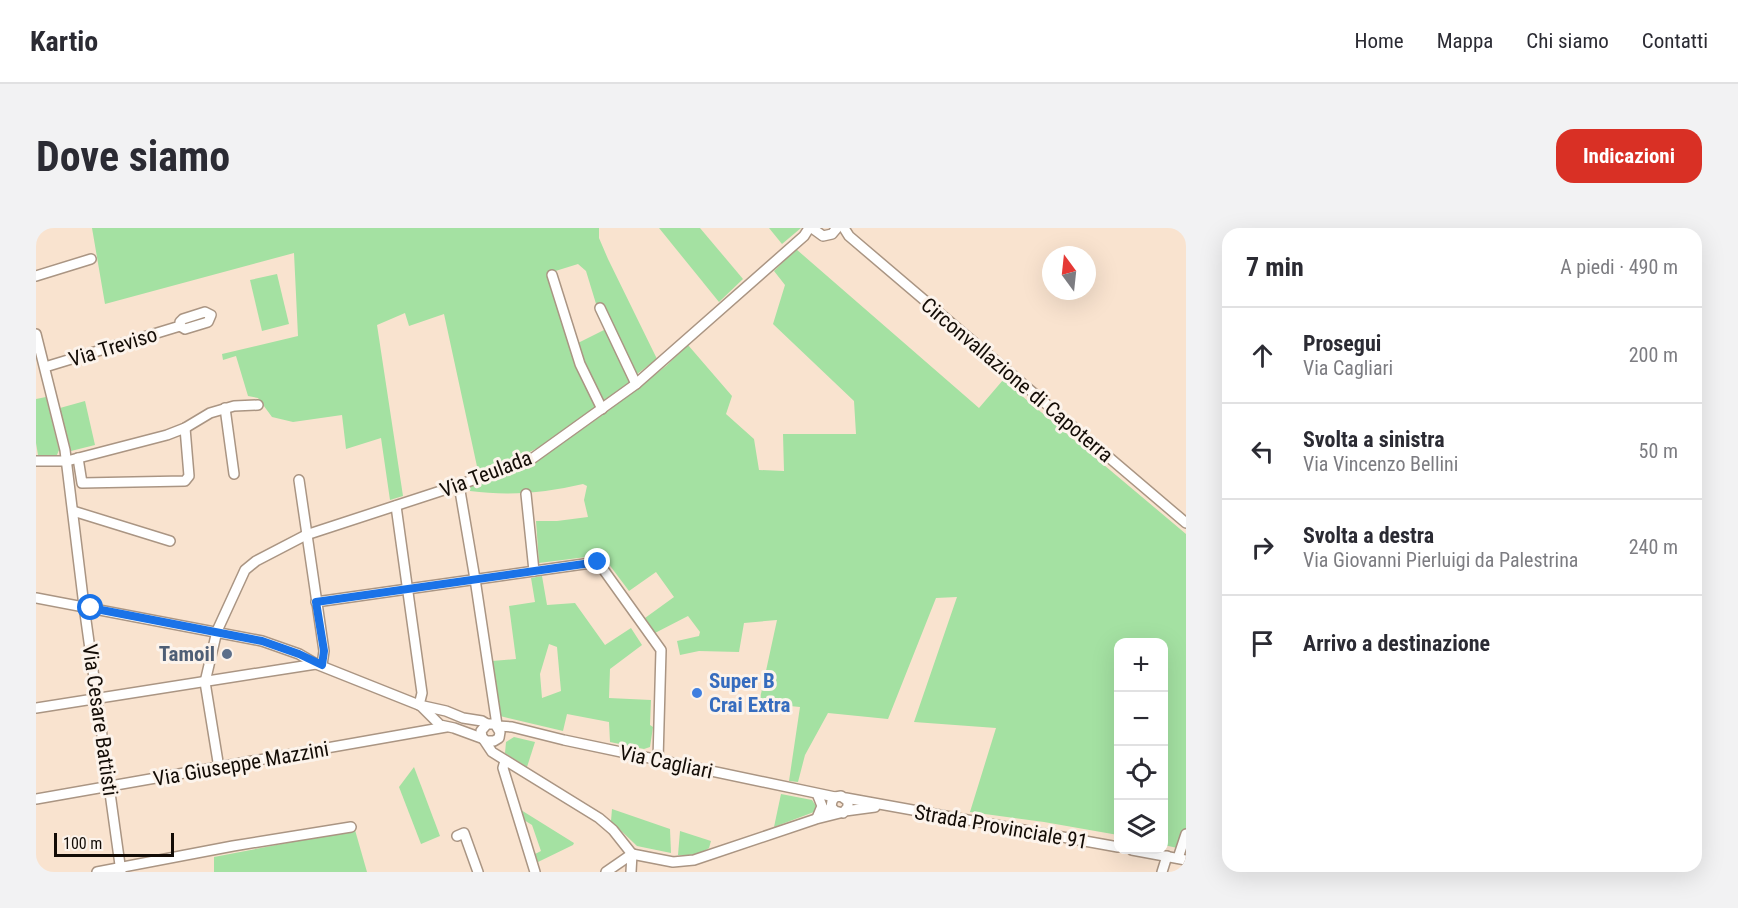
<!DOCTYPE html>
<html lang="it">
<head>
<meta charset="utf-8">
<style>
	body { margin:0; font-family:"Roboto Condensed",sans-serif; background:#f2f2f3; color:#2b2b33 }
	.controls { position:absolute; right:18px; bottom:18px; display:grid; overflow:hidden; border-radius:12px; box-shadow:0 6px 24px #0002 }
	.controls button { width:54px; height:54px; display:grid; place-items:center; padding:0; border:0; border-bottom:2px solid #e1e1e2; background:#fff; color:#2b2b33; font:30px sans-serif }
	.compass { position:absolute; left:1006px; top:18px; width:54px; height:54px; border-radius:50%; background:#fff; box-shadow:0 6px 24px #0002; rotate:345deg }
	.scale { position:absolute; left:18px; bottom:15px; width:120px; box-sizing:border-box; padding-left:6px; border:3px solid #130c06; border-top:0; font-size:16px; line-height:21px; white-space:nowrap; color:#130c06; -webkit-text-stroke:4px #fcf3eb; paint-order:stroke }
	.stop { position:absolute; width:18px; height:18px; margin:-14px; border:4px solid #1a73e8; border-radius:50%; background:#fff }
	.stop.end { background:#1a73e8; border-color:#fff; box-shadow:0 2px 6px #0008 }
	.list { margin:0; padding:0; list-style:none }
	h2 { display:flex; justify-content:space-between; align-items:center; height:78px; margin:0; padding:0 24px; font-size:26px }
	h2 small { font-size:20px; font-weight:400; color:#7c7c81 }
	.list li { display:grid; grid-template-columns:39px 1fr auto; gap:18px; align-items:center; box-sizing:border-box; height:96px; padding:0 24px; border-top:2px solid #e1e1e2 }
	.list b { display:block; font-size:22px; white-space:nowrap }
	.list p { margin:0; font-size:20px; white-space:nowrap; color:#7c7c81 }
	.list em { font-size:20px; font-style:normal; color:#7c7c81 }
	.icon { flex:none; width:33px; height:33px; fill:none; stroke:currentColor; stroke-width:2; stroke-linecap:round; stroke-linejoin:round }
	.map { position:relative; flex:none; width:1150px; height:644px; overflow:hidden; border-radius:18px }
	header { display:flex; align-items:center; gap:36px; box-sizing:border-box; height:84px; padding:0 30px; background:#fff; border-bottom:2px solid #e1e1e2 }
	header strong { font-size:28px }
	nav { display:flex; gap:33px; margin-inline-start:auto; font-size:21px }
	.intro { display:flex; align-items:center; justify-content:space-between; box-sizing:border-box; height:144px; padding:0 36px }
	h1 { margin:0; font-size:42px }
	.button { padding:15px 27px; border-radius:18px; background:#d93025; color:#fff; font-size:21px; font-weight:700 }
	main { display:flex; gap:36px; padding:0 36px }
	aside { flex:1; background:#fff; border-radius:18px; box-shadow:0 6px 24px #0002 }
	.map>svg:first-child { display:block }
	.green { fill:#a4e1a2; fill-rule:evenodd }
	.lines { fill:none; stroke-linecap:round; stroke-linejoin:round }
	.minor-casing { stroke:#aa9583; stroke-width:12 }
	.minor { stroke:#fff; stroke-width:9 }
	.route { stroke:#1a73e8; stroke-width:8 }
	.service-dot { fill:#5c6f8a; stroke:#fcf3eb; stroke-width:2 }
	.shop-dot { fill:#3f7fe0; stroke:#fcf3eb; stroke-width:2 }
	.labels { text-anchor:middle; stroke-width:6; stroke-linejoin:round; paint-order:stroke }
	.street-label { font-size:21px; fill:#130c06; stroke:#fcf3eb }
	.service-label { font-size:21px; font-weight:bold; fill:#4e5e75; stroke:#fcf3eb; text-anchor:end }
	.shop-label { font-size:21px; font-weight:bold; fill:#366cbe; stroke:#fcf3eb; text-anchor:start }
</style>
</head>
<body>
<header>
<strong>Kartio</strong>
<nav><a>Home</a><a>Mappa</a><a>Chi siamo</a><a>Contatti</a></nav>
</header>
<div class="intro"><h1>Dove siamo</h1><a class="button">Indicazioni</a></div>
<main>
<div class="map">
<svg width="1150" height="644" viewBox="0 0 1150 644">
	<rect width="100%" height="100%" fill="#f9e3cf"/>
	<g class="green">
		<path d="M56 0H563V10L572 31 621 131 601 146 568 76 561 79 550 43 542 36 513 45 561 178C519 211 493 230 442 243L408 86 373 98 369 85 341 97 367 268 354 272 345 210 310 221 306 187 257 194 236 189 222 170 212 168 200 128 187 132 186 126 262 108 258 25 69 76Z"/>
		<polygon points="623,0 664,0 707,51 683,74"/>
		<polygon points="733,0 765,0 746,16"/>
		<path d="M760 21 943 180 967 152 1150 306V622L1128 617V415H1082V607L1008 594 934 584 960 500 878 494 921 369 900 370 852 491 792 485 769 527 762 554 753 553 764 479 723 475 741 392 708 395 703 424 663 423 644 427 641 413 663 408 664 404 652 388 619 405 609 390 638 369 620 344 593 363 566 327 503 335 500 293H521L552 289 548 272 551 258 547 256C509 265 472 268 434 263L433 257 484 242 507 229 568 186 630 138 652 117 696 168 690 186 718 211 723 242 748 243 747 206H820L818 173 737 96 749 57 738 43Z"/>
		<polygon points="241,46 253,96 226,103 214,52"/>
		<polygon points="570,101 595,153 568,173 540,116"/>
		<polygon points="10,169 23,222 21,227 2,227 0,215 0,171"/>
		<polygon points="49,173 59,217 35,223 24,180"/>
		<path d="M506 348 511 377 539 375 569 417 595 400 606 417 574 441 573 470 615 472 614 497 617 499 614 519 608 521 574 514 573 494 531 486 527 503 464 488 456 433 480 431 473 378 499 374 495 350ZM513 416 521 419 525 463 506 470 504 446Z"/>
		<polygon points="478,509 499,514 491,539 469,525 470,514"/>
		<polygon points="378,539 404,608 385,616 363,559"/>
		<polygon points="745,566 776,572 780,578 778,584 738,599"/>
		<polygon points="576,581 634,601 635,625 601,618 575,593"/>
		<polygon points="485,582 538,615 537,617 502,634 499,626 505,623 496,597 488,592"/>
		<polygon points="319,602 331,644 178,644 178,629"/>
		<path d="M644 603 675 613 673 620C664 626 653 628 642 627Z"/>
	</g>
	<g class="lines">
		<g class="minor-casing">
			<g id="minor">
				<polyline points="776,0 787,8 796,6 801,0"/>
				<polyline points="808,0 813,8 1150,295"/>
				<polyline points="516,47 544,136 566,181"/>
				<polyline points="0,48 55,31"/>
				<polyline points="564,80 600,156"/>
				<polyline points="0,106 29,222 48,378 85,644"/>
				<polyline points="9,139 144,98 149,101 172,94 175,87 169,84 147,91 144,94 144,98"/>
				<polyline points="189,180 198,246"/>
				<polyline points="42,230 46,255 149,253 153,248 149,200"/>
				<polyline points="0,233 31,233 131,207 149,200 174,185 198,178 222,177"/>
				<polyline points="263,252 288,423 286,437"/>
				<polyline points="423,257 439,351 461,497"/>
				<polyline points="490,266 498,343"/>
				<polyline points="360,278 386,465 383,477"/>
				<polyline points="37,283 134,313"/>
				<polyline points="0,370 226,413 263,426 280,436 383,477 410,483 427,490 446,493 451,496"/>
				<polyline points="280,374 562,334 625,422 622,532"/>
				<polyline points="385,478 404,497 418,500 448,511"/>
				<polyline points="0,480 280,436"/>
				<polyline points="462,498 476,499 528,512 799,569"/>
				<polyline points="450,513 458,513 463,510 464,504 459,496 451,496 445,503 446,509 456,524 563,590 577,602 596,626"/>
				<polyline points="469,533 467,540 499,644"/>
				<polyline points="183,540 169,454 181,403 209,342 220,333 270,307 423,257 497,230 600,156 768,8 773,0"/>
				<polyline points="810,570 1082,619"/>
				<polyline points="0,571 410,499"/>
				<polyline points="809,583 839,579"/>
				<polyline points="785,588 795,579 796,573 799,569 805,568 812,573 812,579 807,585 799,583 795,579"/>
				<polyline points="781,590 786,578 782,568"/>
				<polyline points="421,608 428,605 442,644"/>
				<polyline points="1096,622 1150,632"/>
				<polyline points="596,626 637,634 658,632 780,591 804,585"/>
				<polyline points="1142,630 1150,606"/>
				<polyline points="61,644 197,618 315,599"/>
				<polyline points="570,644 596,626"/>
				<polyline points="595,644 596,626"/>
				<polyline points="1126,644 1131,628"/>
			</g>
		</g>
		<use href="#minor" class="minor"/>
	</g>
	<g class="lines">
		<polyline class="route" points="55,380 226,413 263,426 286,437 288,423 280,374 562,334"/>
	</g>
	<circle class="service-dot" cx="191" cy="426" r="6"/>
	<circle class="shop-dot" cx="661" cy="465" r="6"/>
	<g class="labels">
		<g class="street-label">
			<text transform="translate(77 119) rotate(-17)" y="7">Via Treviso</text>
			<text transform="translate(981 152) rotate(40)" y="7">Circonvallazione di Capoterra</text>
			<text transform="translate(450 246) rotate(-21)" y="7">Via Teulada</text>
			<text transform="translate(64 492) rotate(82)" y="7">Via Cesare Battisti</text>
			<text transform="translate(630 534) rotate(12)" y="7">Via Cagliari</text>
			<text transform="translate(205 536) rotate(-10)" y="7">Via Giuseppe Mazzini</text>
			<text transform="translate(965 599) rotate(10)" y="7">Strada Provinciale 91</text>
		</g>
		<g class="service-label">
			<text x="179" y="433">Tamoil</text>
		</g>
		<g class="shop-label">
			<text x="673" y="460">Super B<tspan x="673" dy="24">Crai Extra</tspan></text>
		</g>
	</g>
</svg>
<div class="controls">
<button>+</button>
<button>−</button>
<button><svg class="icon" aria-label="locate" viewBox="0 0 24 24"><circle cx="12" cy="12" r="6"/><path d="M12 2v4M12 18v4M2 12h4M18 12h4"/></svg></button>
<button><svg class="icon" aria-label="layers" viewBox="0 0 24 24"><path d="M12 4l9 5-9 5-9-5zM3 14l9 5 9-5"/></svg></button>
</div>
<svg class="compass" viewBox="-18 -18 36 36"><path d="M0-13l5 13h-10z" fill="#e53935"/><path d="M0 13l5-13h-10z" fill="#7c7c81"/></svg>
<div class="scale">100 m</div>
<div class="stop" style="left:55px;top:380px"></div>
<div class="stop end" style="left:562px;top:334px"></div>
</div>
<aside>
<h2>7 min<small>A piedi · 490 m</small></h2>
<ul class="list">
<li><svg class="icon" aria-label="ahead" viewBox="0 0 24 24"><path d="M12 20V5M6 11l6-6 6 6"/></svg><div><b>Prosegui</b><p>Via Cagliari</p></div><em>200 m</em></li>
<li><svg class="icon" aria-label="left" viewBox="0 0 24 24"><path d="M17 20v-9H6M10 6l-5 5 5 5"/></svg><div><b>Svolta a sinistra</b><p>Via Vincenzo Bellini</p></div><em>50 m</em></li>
<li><svg class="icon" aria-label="right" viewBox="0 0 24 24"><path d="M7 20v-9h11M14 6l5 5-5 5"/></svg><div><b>Svolta a destra</b><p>Via Giovanni Pierluigi da Palestrina</p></div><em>240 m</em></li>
<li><svg class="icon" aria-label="arrive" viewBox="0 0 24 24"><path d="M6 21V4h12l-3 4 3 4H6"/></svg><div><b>Arrivo a destinazione</b></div></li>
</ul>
</aside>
</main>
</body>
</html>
